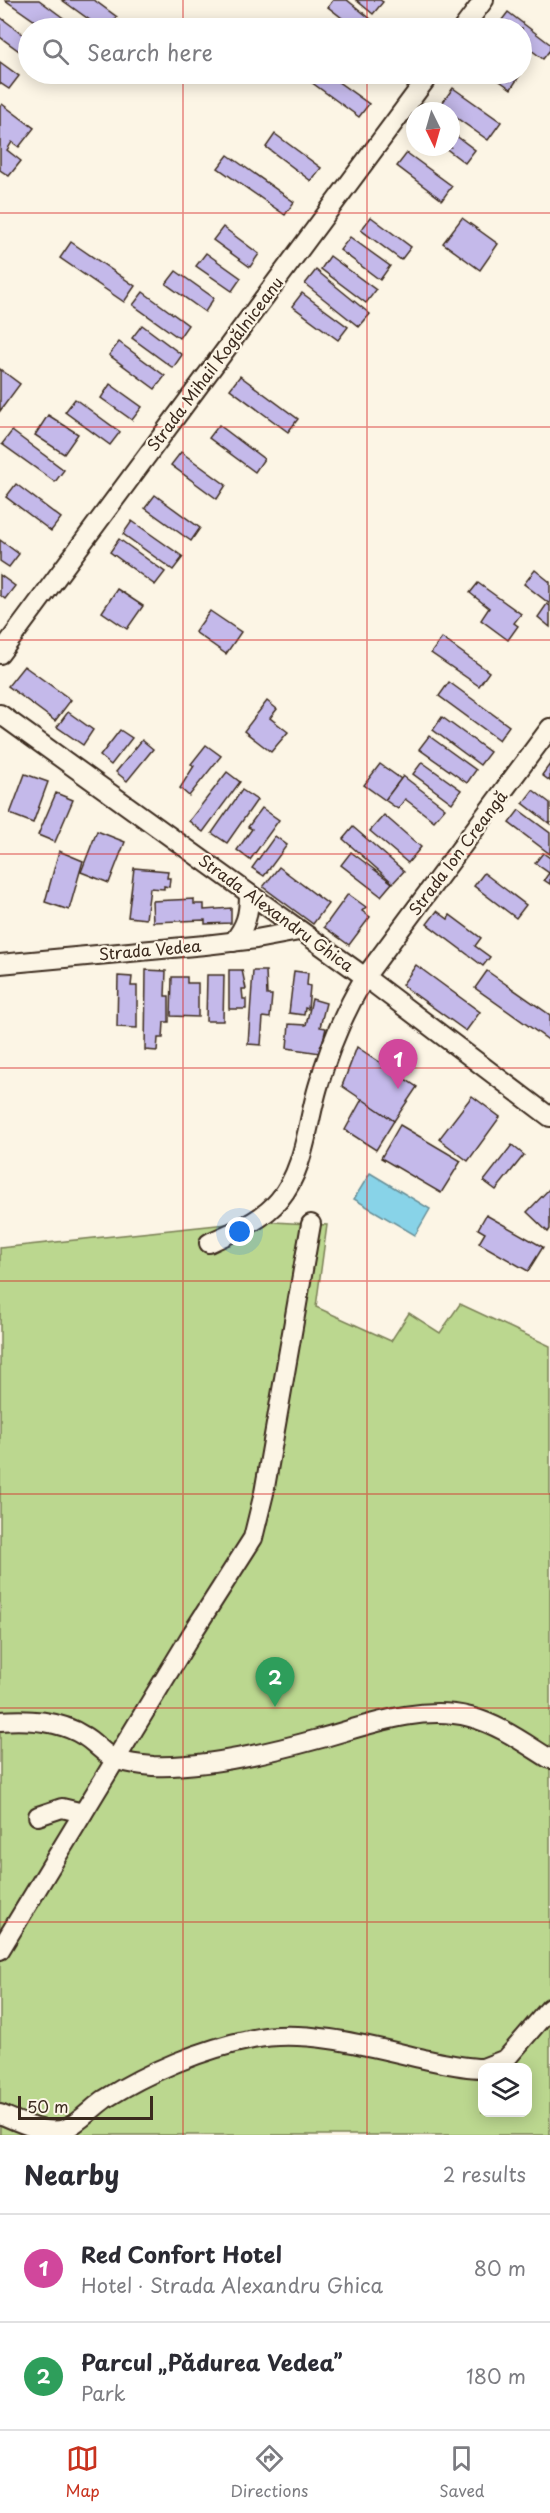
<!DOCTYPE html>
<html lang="en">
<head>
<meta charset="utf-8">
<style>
	body { margin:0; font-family:"Playpen Sans",sans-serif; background:#f2f2f3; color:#2b2b33 }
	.controls { position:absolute; right:18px; bottom:18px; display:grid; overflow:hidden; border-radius:12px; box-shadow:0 3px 15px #0003 }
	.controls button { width:54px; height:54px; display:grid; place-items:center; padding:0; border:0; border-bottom:2px solid #e1e1e2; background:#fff; color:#2b2b33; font:30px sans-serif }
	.compass { position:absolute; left:406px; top:102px; width:54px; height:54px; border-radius:50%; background:#fff; box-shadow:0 3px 15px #0003; rotate:175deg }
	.scale { position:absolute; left:18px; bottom:15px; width:135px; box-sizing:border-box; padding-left:6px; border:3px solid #3b2a1e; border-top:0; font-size:16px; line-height:21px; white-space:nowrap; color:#3b2a1e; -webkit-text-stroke:4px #fcf5e5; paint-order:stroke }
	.you { position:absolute; left:240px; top:1232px; width:21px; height:21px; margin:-15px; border:4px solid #fff; border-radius:50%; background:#1a73e8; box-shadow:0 0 0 9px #1a73e833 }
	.badge { display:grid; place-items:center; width:39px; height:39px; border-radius:50%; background:#c8321e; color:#fff; font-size:20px; font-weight:700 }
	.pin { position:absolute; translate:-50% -50px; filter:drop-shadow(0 2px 3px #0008) }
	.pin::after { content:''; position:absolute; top:32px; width:21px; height:18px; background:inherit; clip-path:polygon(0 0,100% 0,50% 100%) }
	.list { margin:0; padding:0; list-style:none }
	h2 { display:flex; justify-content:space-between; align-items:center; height:78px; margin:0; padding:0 24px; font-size:26px }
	h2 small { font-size:20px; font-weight:400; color:#7c7c81 }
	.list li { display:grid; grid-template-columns:39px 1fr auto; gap:18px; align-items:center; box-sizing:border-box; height:108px; padding:0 24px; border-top:2px solid #e1e1e2 }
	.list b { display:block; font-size:22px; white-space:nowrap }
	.list p { margin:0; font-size:20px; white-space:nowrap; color:#7c7c81 }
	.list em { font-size:20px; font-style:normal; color:#7c7c81 }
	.icon { flex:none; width:33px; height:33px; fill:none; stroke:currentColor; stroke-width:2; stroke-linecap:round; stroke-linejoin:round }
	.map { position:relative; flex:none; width:550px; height:2135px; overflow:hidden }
	.search { position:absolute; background:#fff; box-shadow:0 3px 15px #0003; left:18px; right:18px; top:18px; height:66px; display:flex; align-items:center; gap:15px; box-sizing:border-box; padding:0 21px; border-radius:33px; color:#7c7c81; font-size:22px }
	.sheet { height:294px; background:#fff }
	nav { display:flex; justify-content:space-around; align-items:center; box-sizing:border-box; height:84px; border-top:2px solid #e1e1e2; background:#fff; font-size:16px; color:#7c7c81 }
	nav a { display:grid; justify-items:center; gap:3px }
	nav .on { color:#c8321e }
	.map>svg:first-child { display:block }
	.green { fill:#bbd78f; stroke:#7b8056; stroke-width:1.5; fill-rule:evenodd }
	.water { fill:#88d3e8; stroke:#698f97; stroke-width:1.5 }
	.building { fill:#c4b9ea; stroke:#3b2a1e; stroke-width:1.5 }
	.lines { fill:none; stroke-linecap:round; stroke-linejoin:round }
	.minor-casing { stroke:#3b2a1e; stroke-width:22 }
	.minor { stroke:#fcf5e5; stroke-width:18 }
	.grid { fill:none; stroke:#d62828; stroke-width:1.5; stroke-opacity:0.55 }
	.labels { text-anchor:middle; stroke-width:4.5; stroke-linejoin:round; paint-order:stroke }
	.street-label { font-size:16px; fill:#3b2a1e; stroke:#fcf5e5 }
</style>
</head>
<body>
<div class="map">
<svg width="550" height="2135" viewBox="0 0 550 2135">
	<rect width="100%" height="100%" fill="#fcf5e5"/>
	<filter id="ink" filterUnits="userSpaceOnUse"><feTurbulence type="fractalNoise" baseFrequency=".0167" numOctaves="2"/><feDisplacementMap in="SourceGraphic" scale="12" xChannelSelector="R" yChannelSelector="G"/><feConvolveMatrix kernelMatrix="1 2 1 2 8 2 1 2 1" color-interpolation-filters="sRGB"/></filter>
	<g filter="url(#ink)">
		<path class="green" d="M255 1221 327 1225 316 1307 391 1341 409 1313 440 1333 460 1304 550 1346V2135H0V1248ZM482 2068H528V2112H482Z"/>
		<polygon class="water" points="370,1173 430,1209 415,1235 354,1199"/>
		<g class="building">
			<polygon points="5,0 39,0 73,25 70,28 45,28"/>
			<polygon points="62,0 94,0 117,17 109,28 101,28"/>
			<polygon points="333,0 347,0 382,28 355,28 328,7"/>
			<polygon points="356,0 380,0 383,2 373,14"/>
			<polygon points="508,12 550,44 550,50 543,59 522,43 522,28 502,28 498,25"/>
			<polygon points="0,17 28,38 28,53 26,56 0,37"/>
			<polygon points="0,62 19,76 9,89 0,83"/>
			<polygon points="300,74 327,74 369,104 359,117"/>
			<polygon points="490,74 518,74 520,75 511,89"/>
			<polygon points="453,88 501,122 488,140 451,114 451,111 440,106"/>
			<polygon points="2,104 34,128 19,147 12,142 7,150 21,161 9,176 0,170 0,107"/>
			<polygon points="451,132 475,150 465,163 444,147 451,147"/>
			<polygon points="275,134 321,168 311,181 266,147"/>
			<polygon points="407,153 452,186 442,200 397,166"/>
			<polygon points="228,155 294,202 285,215 218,168"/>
			<polygon points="371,217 411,247 401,260 361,230"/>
			<polygon points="462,218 498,244 480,270 443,243"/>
			<polygon points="223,227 259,254 250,267 213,240"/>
			<polygon points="350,237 390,266 380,280 340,250"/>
			<polygon points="71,242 135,286 124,302 60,258"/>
			<polygon points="206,253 241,278 232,291 196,266"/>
			<polygon points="330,256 376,290 366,303 321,269"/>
			<polygon points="316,270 370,314 359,327 305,284"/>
			<polygon points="176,271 214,298 205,312 166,284"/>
			<polygon points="143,292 188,325 179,338 133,305"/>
			<polygon points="302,293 348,327 338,340 292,306"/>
			<polygon points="142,325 182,355 173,368 132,338"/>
			<polygon points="119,342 165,376 155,389 109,355"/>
			<polygon points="0,369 20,384 0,411"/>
			<polygon points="240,376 298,419 288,432 230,389"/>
			<polygon points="110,384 142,407 132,420 101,398"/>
			<polygon points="75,399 120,432 110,445 65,412"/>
			<polygon points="48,415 78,434 64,454 35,435"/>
			<polygon points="219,425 264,459 255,472 209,438"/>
			<polygon points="12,431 64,470 55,482 2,444"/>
			<polygon points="181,452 226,485 217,499 171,465"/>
			<polygon points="16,484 61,518 51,531 6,497"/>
			<polygon points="155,495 200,528 191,541 145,508"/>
			<polygon points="132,521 183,557 173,570 123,534"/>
			<polygon points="119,539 165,572 155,585 110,552"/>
			<polygon points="0,540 19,554 9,567 0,561"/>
			<polygon points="535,570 550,582 550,604 524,584"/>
			<polygon points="0,575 15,586 5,599 0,595"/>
			<polygon points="478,583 521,614 514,623 518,626 508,640 481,620 489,608 470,593"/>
			<polygon points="117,589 143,606 127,629 102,612"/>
			<polygon points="547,604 550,606 550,627 538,617"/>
			<polygon points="210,611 241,632 226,654 195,632"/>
			<polygon points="442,638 489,672 479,686 431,653"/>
			<polygon points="24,666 71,700 55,721 8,686"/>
			<polygon points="449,682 509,726 499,740 439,696"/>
			<polygon points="267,701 277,709 270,718 288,732 271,752 244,731"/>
			<polygon points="68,712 93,730 83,745 57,727"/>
			<polygon points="442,717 490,752 480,765 433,730"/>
			<polygon points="120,730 132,738 111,765 100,756"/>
			<polygon points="429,736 476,770 467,783 419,749"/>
			<polygon points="142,740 153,749 127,781 116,772"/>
			<polygon points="206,745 221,756 189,796 180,788 194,766 191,764"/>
			<polygon points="422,762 461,790 452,803 413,774"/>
			<polygon points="380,764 401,779 385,800 364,785"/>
			<polygon points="550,764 550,781 542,775"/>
			<polygon points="227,772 240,782 203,832 189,821"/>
			<polygon points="25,774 48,782 33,823 10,814"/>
			<polygon points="403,776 445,808 434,821 405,799 398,809 385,800"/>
			<polygon points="242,790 257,800 227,843 212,833"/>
			<polygon points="533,790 550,803 550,824 523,803"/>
			<polygon points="56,793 73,800 55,842 38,835"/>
			<polygon points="262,808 279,820 250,860 237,850 252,829 248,827"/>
			<polygon points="519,810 550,833 550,854 509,823"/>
			<polygon points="384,815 421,847 408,863 370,831"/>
			<polygon points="353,827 404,871 393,883 343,839"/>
			<polygon points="97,831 125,842 109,883 81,872"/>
			<polygon points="275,836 287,845 264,876 252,868"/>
			<polygon points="59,851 83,861 69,910 45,902"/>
			<polygon points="351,852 392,883 381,896 341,865"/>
			<polygon points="543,853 550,858 550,884 544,880 549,873 535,863"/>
			<polygon points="279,867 328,904 313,924 263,887"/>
			<polygon points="134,868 168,871 167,878 170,878 169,887 164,886 164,889 150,888 146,919 128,917"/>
			<polygon points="484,873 526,905 516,918 474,886"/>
			<polygon points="348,894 366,907 362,911 370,917 349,945 324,927"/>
			<polygon points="194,899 194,904 204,904 204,910 231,908 231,923 205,924 205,920 153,922 152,901"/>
			<polygon points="437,911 448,919 450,915 481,938 475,946 490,957 483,966 427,924"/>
			<polygon points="416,965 480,1012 466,1031 402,985"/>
			<polygon points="146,970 166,971 165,996 169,996 169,1022 164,1022 163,1038 158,1038 157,1051 145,1050"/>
			<polygon points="229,970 242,970 246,989 242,989 243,999 246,999 246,1009 229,1009"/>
			<polygon points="253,971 266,971 267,995 272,995 270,1018 263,1017 261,1045 248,1044"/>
			<polygon points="294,971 308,973 307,985 310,986 308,1009 305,1008 304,1015 289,1013"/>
			<polygon points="487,971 550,1015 550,1041 475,988"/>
			<polygon points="207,975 224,975 223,1021 206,1021"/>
			<polygon points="118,976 132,977 131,986 137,986 137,1028 117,1027"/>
			<polygon points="172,977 187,977 187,983 198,983 198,1017 171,1016"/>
			<polygon points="312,999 326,1003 320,1027 326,1028 320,1053 287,1048 289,1024 306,1025"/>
			<polygon points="357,1047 417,1087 394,1121 342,1086"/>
			<polygon points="472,1096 500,1117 468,1161 439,1139"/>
			<polygon points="362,1099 394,1121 376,1150 345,1130"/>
			<polygon points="400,1125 461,1161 441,1193 381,1158"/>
			<polygon points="512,1145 524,1155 496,1190 484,1181"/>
			<polygon points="550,1188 550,1229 548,1232 527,1212"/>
			<polygon points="486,1215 543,1247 528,1271 479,1243 485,1233 478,1229"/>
		</g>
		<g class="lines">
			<g class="minor-casing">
				<g id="minor">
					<polyline points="463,28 484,0"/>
					<polyline points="0,654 430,74"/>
					<polyline points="0,714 365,977 550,1117"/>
					<path d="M233 942C246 926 249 915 249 894"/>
					<polyline points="0,964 205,945 256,939 299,931"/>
					<path d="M209 1243C234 1231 261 1222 279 1200 305 1169 307 1124 318 1087 329 1048 344 1012 365 977L550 728"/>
					<path d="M0 1721C28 1719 59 1720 84 1736 95 1742 105 1756 117 1760 127 1763 142 1765 153 1766 202 1768 271 1752 318 1739 366 1726 420 1704 470 1717 500 1725 524 1743 550 1759"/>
					<polyline points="38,1816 62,1808 83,1813"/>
					<polyline points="0,1950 193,1632 253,1538 264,1493 311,1224"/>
					<polyline points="483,2068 506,2059 550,2008"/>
					<path d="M0 2114C19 2122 44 2135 65 2129 79 2123 92 2108 105 2099 148 2072 202 2049 253 2039 305 2028 373 2047 424 2059 443 2063 463 2068 482 2068"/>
				</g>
			</g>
			<use href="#minor" class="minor"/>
		</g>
	</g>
	<path class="grid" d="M183 0V28M367 0V28M183 74V2135M367 74V2135M0 213H550M0 427H550M0 640H550M0 854H550M0 1068H550M0 1281H550M0 1494H550M0 1708H550M0 1922H550"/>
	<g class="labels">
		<g class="street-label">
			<text transform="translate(215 364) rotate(-53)" y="6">Strada Mihail Kogălniceanu</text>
			<text transform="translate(458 853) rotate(-53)" y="6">Strada Ion Creangă</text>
			<text transform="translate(276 913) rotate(36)" y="6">Strada Alexandru Ghica</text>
			<text transform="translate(150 950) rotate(-5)" y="6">Strada Vedea</text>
		</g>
	</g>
</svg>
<div class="controls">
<button><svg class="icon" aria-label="layers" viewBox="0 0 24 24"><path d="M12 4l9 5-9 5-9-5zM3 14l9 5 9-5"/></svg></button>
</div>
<svg class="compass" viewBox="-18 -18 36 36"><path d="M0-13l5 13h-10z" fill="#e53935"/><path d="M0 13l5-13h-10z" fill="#7c7c81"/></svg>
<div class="scale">50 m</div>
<div class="you"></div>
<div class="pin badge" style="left:398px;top:1089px;background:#d1479c">1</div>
<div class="pin badge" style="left:275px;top:1707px;background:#2e9e5b">2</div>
<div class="search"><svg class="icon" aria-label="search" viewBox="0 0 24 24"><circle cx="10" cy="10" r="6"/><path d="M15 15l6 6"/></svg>Search here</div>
</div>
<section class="sheet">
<h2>Nearby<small>2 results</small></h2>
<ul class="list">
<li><span class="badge" style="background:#d1479c">1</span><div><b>Red Confort Hotel</b><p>Hotel · Strada Alexandru Ghica</p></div><em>80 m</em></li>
<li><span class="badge" style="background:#2e9e5b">2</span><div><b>Parcul „Pădurea Vedea”</b><p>Park</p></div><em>180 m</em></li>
</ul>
</section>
<nav>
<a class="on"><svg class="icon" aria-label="map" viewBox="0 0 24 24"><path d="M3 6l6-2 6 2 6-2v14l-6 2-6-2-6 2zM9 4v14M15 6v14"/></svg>Map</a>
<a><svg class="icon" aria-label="directions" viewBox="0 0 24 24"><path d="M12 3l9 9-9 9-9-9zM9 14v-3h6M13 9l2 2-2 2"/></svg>Directions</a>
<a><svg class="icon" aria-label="saved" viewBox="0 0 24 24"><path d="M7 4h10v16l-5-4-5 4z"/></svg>Saved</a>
</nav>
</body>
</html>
